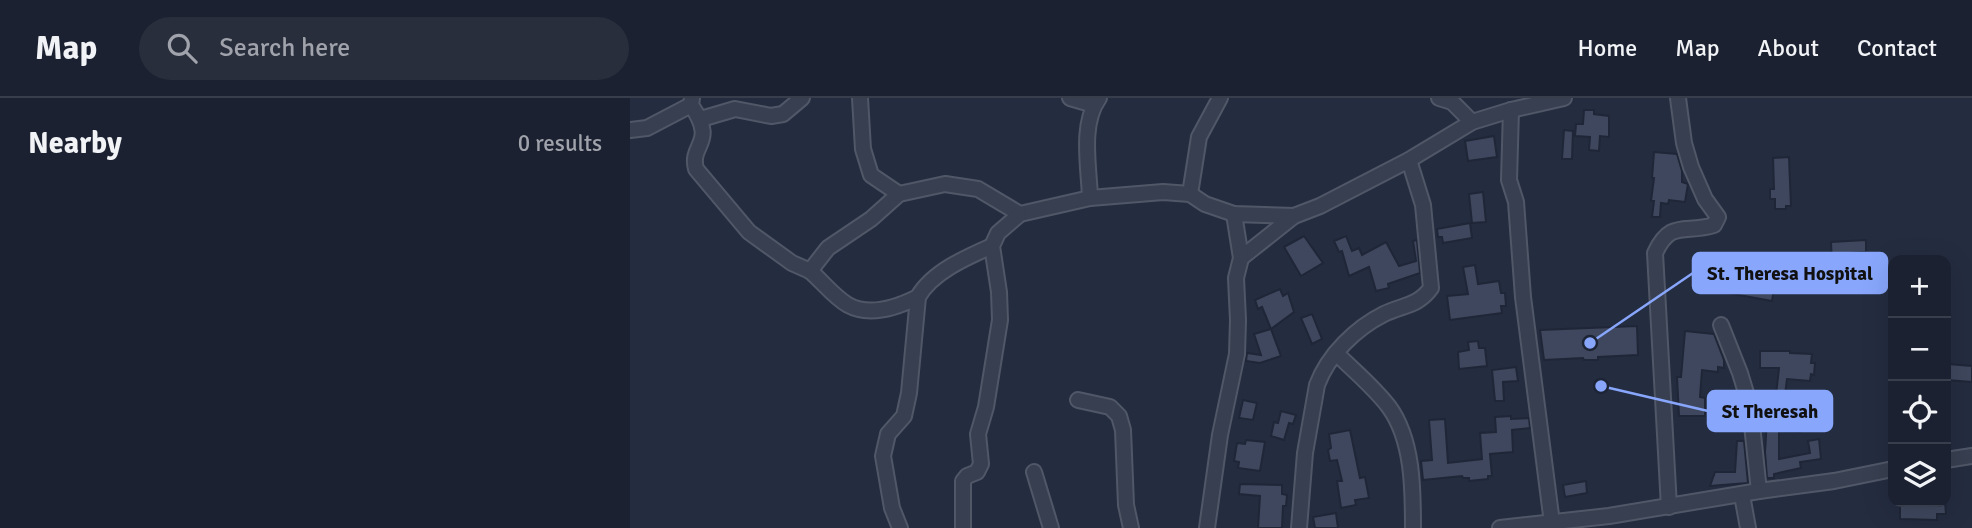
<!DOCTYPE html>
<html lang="en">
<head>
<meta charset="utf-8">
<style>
	body { margin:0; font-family:Signika,sans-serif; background:#282e3c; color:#f1f3f6 }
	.controls { position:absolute; right:21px; bottom:21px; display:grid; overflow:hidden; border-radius:14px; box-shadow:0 7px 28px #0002 }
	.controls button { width:63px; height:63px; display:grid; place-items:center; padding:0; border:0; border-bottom:2px solid #393e4c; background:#1b2130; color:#f1f3f6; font:35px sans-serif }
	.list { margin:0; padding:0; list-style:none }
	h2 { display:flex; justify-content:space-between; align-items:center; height:91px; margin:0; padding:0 28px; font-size:30px }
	h2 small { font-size:23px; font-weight:400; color:#a0a3ab }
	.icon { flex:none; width:38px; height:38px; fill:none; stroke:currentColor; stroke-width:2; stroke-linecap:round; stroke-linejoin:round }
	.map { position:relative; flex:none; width:1342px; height:430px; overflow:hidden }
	header { display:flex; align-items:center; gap:42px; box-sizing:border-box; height:98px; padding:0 35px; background:#1b2130; border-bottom:2px solid #393e4c }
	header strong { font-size:33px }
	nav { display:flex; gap:38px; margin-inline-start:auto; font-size:24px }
	.search { width:490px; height:63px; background:#282e3c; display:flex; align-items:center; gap:18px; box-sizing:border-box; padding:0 24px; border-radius:38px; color:#a0a3ab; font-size:26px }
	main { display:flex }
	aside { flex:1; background:#1b2130 }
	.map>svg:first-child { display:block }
	.building { fill:#3e475d; stroke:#1f2637; stroke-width:2 }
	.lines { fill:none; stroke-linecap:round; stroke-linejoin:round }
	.minor-casing { stroke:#505767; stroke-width:18 }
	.minor { stroke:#383f50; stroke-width:14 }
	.leader { fill:none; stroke:#88a7fc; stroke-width:2.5 }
	.callout-dot { fill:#88a7fc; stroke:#1d2435; stroke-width:2.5 }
	.callout { fill:#88a7fc; stroke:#88a7fc; stroke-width:2.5 }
	.callout-label { font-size:19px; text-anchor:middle; font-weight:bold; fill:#111 }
</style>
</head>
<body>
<header>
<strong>Map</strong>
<div class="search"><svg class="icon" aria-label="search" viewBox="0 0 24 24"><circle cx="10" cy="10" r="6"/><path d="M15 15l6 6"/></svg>Search here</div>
<nav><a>Home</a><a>Map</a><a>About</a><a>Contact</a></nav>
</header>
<main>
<aside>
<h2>Nearby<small>0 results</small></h2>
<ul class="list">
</ul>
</aside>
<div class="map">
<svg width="1342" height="430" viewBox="0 0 1342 430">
	<rect width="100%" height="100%" fill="#242c40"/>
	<g class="building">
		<polygon points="954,12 964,12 964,16 979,18 979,39 970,38 969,53 959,52 960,39 945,38 946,26 953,26"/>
		<polygon points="934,32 943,33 942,61 932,61"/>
		<polygon points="864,38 867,59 838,63 835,43"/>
		<polygon points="1024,54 1047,56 1052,73 1052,84 1058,86 1055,104 1039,102 1038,106 1031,105 1030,119 1022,119 1024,103 1021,103 1024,80 1022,80"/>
		<polygon points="1159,59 1161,108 1156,108 1156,111 1145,111 1145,101 1140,101 1140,91 1144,91 1143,60"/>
		<polygon points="853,94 856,124 842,125 839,96"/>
		<polygon points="840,125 842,140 813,145 812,139 808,139 807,131"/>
		<polygon points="674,138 693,165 671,178 654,149"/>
		<polygon points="716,138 722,153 729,150 732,157 756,144 769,168 786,163 783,143 787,142 790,175 758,186 759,190 746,193 739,169 719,178 712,153 709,154 704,143"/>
		<polygon points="1236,142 1236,154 1220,155 1222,186 1203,187 1201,144"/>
		<polygon points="1095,161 1116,165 1115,169 1123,170 1119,188 1144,191 1142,203 1081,192 1087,164 1094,166"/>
		<polygon points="845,167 848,186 869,183 871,195 875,195 876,208 871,208 872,215 820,222 817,198 838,196 833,169"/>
		<polygon points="650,191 653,198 658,195 664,214 641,231 651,258 630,265 616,263 617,255 631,257 624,236 641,231 632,209 628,211 625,202"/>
		<polygon points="682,216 692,241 682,246 671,220"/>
		<polygon points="1007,228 1008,257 968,259 968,262 954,262 953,260 914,262 910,232"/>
		<polygon points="1055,233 1084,236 1094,262 1094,270 1088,269 1088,274 1072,272 1070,299 1075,300 1075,318 1049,318 1047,279 1051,279"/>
		<polygon points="848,243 849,250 855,250 857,268 829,271 828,254 839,252 838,244"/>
		<polygon points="1130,253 1160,253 1160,255 1182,256 1181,265 1185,265 1184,277 1181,276 1180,283 1157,281 1155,297 1171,297 1170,334 1149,333 1149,361 1180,355 1178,343 1189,341 1191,361 1170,364 1171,370 1144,376 1144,380 1137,380 1135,354 1137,321 1134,320 1134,304 1140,304 1140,297 1146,297 1149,270 1130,270"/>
		<polygon points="1318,266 1342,268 1342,284 1317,282"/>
		<polygon points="886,269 888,283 873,284 874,303 865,303 862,272"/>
		<polygon points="613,302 627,305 623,322 609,320"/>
		<polygon points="651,313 666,317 663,326 659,325 654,342 641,338 644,324 648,325"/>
		<polygon points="881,318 881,321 899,320 900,330 882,332 883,354 860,356 862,378 858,378 858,381 839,383 839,380 833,380 832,378 793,382 791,363 802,362 799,322 815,321 818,365 852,361 850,335 866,334 865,319"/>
		<polygon points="720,332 730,380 735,379 739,400 725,402 726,407 711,410 707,383 712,383 707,362 700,363 698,352 701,350 699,336"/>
		<polygon points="616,342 635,344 630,373 608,370 609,364 604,363 607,345 615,346"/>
		<polygon points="1107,343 1114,343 1118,385 1080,388 1085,374 1105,374"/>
		<polygon points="956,383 957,395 935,399 933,387"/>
		<polygon points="610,386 652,387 652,396 657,397 656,408 653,408 652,430 628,430 630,398 609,396"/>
		<polygon points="1287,404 1287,407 1307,407 1307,404 1315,404 1316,416 1307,416 1307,422 1270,421 1270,406"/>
		<polygon points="706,415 708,430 685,430 683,419"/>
	</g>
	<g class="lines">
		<g class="minor-casing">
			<g id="minor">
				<path d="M62 0 61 7C88 46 59 45 66 71L119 134 162 165 180 173 198 150 241 121 269 96 315 86 348 91 390 116 460 100 533 94 560 96 575 106 604 116 664 118 690 108 779 62 842 24 881 12 934 0"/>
				<polyline points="230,0 233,51 241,77 269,96"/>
				<polyline points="440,0 464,7"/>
				<polyline points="809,0 822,4 842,24"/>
				<polyline points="881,12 879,82 886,104 893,199 922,425"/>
				<polyline points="71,21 105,11 141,18 153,16 172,0"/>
				<polyline points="0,32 17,30 61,7"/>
				<polyline points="560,96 569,39 590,0"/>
				<path d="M460 100C459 69 450 26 469 0"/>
				<polyline points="611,160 664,118"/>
				<path d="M180 173C192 183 204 199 218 207 240 219 268 209 288 199"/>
				<polyline points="1091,227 1110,275 1120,308 1129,393"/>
				<path d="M706 255C723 272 744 289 759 309 783 342 783 391 783 430"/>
				<polyline points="448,302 480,309 489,318 493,332 496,407 501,430"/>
				<polyline points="1316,362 1342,358"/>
				<polyline points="404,374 421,430"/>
				<polyline points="1112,397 1118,430"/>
				<path d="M1039 409 1025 155C1041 121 1055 136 1084 127L1088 119 1075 101 1061 69 1054 45 1048 0"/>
				<path d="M270 430 262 410 253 358 258 336 274 318 279 295 288 199C302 174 337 159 362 148"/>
				<polyline points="333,430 333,383 337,378 347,374 351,366 348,336 356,309 370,222 369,194 362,148 368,135 390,116"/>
				<polyline points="577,430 590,337 607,256 608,222 606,180 611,160 604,116"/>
				<path d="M669 430 675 355 687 287C698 257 726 230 754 216 773 207 788 208 801 190L793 107 779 62"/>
				<polyline points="870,430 979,418 1129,393 1204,383 1263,371"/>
			</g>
		</g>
		<use href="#minor" class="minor"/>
	</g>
	<path class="leader" d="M960 245L1063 175M971 288L1078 313"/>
	<g class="callout-dot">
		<circle cx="960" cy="245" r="7"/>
		<circle cx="971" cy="288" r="7"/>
	</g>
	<g class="callout">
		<rect x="1063" y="155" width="194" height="40" rx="7"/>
		<rect x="1078" y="293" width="124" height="40" rx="7"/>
	</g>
	<g class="callout-label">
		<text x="1160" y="182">St. Theresa Hospital</text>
		<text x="1140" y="320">St Theresah</text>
	</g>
</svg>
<div class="controls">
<button>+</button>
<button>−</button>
<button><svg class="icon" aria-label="locate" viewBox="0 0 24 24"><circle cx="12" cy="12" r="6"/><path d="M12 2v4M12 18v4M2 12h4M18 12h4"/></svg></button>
<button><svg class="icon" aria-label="layers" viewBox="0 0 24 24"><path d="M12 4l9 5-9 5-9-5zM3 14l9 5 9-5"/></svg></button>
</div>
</div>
</main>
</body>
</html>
